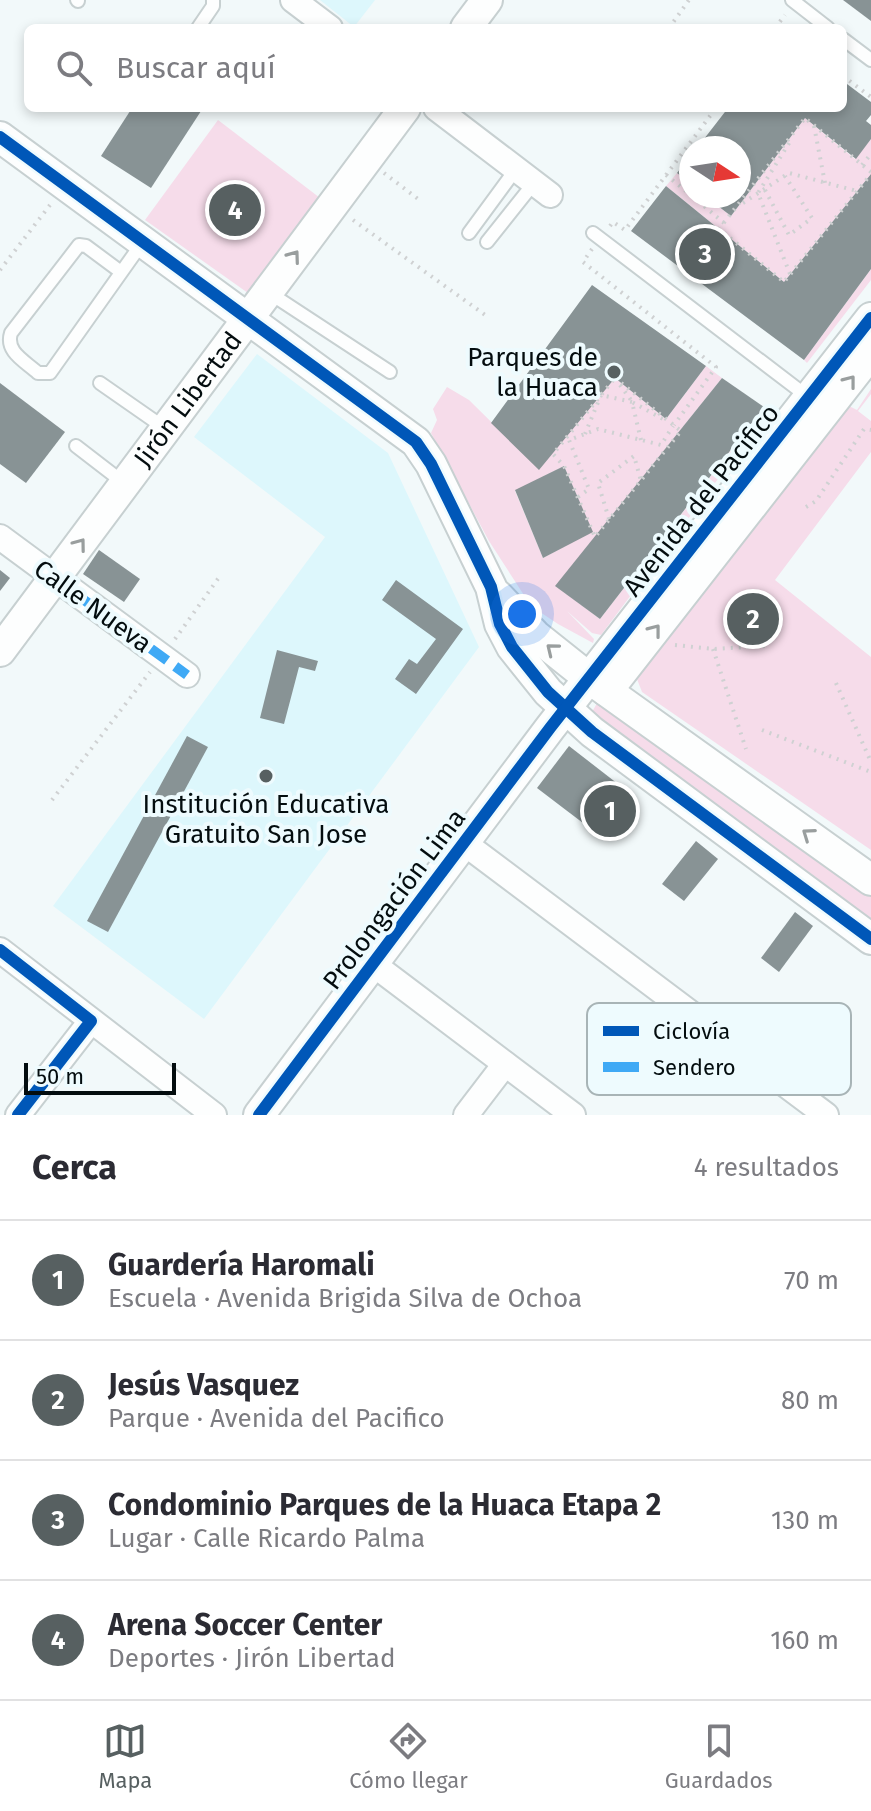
<!DOCTYPE html>
<html lang="es">
<head>
<meta charset="utf-8">
<style>
	body { margin:0; font-family:"Fira Sans",sans-serif; background:#f2f2f3; color:#2b2b33 }
	.compass { position:absolute; left:679px; top:136px; width:72px; height:72px; border-radius:50%; background:#fff; box-shadow:0 4px 12px #0003; rotate:102deg }
	.scale { position:absolute; left:24px; bottom:20px; width:152px; box-sizing:border-box; padding-left:8px; border:4px solid #040d0f; border-top:0; font-size:22px; line-height:28px; white-space:nowrap; color:#040d0f; -webkit-text-stroke:6px #eefbfe; paint-order:stroke }
	.you { position:absolute; left:522px; top:614px; width:28px; height:28px; margin:-20px; border:6px solid #fff; border-radius:50%; background:#1a73e8; box-shadow:0 0 0 12px #1a73e833 }
	.badge { display:grid; place-items:center; width:52px; height:52px; border-radius:50%; background:#576061; color:#fff; font-size:26px; font-weight:700 }
	.pin { position:absolute; translate:-50% -50%; border:4px solid #fff; box-shadow:0 2px 8px #0006 }
	.list { margin:0; padding:0; list-style:none }
	h2 { display:flex; justify-content:space-between; align-items:center; height:104px; margin:0; padding:0 32px; font-size:34px }
	h2 small { font-size:26px; font-weight:400; color:#7c7c81 }
	.list li { display:grid; grid-template-columns:52px 1fr auto; gap:24px; align-items:center; box-sizing:border-box; height:120px; padding:0 32px; border-top:2px solid #e1e1e2 }
	.list b { display:block; font-size:30px; white-space:nowrap }
	.list p { margin:0; font-size:26px; white-space:nowrap; color:#7c7c81 }
	.list em { font-size:26px; font-style:normal; color:#7c7c81 }
	.icon { flex:none; width:44px; height:44px; fill:none; stroke:currentColor; stroke-width:2; stroke-linecap:round; stroke-linejoin:round }
	.map { position:relative; flex:none; width:871px; height:1115px; overflow:hidden }
	.search { position:absolute; background:#fff; box-shadow:0 4px 12px #0003; left:24px; right:24px; top:24px; height:88px; display:flex; align-items:center; gap:20px; box-sizing:border-box; padding:0 28px; border-radius:12px; color:#7c7c81; font-size:30px }
	.sheet { height:584px; background:#fff }
	nav { display:flex; justify-content:space-around; align-items:center; box-sizing:border-box; height:112px; border-top:2px solid #e1e1e2; background:#fff; font-size:22px; color:#7c7c81 }
	nav a { display:grid; justify-items:center; gap:4px }
	nav .on { color:#576061 }
	.map>svg:first-child { display:block }
	.built { fill:#ddf7fc }
	.green { fill:#f6dcea; fill-rule:evenodd }
	.building { fill:#889395 }
	.lines { fill:none; stroke-linecap:round; stroke-linejoin:round }
	.service-casing { stroke:#c7d0d1; stroke-width:16 }
	.minor-casing { stroke:#c7d0d1; stroke-width:28 }
	.tertiary-casing { stroke:#c7d0d1; stroke-width:34 }
	.path { stroke:#cfd1d2; stroke-width:4; stroke-dasharray:2 6; stroke-linecap:butt }
	.service { stroke:#fdfefe; stroke-width:12 }
	.minor { stroke:#fdfefe; stroke-width:24 }
	.tertiary { stroke:#fdfefe; stroke-width:30 }
	.quiet { stroke:#3fa9f5; stroke-width:10; stroke-dasharray:20 10; stroke-linecap:butt }
	.cycleway-casing { stroke:#eefbfe; stroke-width:17 }
	.cycleway { stroke:#0057b8; stroke-width:12 }
	.oneway { stroke:#999e9e }
	.poi-dot { fill:#576061; stroke:#eefbfe; stroke-width:3 }
	.labels { text-anchor:middle; stroke-width:8; stroke-linejoin:round; paint-order:stroke }
	.poi-label { font-size:26px; fill:#040d0f; stroke:#eefbfe; text-anchor:end }
	.street-label { font-size:26px; fill:#040d0f; stroke:#eefbfe }
	.key { fill:#eefbfe; stroke:#a8b4b6; stroke-width:2 }
	.key-label { font-size:22px; fill:#040d0f }
</style>
</head>
<body>
<div class="map">
<svg width="871" height="1115" viewBox="0 0 871 1115">
	<rect width="100%" height="100%" fill="#f2f9fa"/>
	<g class="built">
		<polygon points="320,0 375,0 354,27"/>
		<polygon points="257,354 388,453 479,647 204,1019 53,906 325,537 194,437"/>
	</g>
	<g class="green">
		<polygon points="805,118 855,159 871,139 871,174 784,282 666,186 677,173 691,184 691,196 705,196 731,216"/>
		<polygon points="218,120 324,201 255,298 145,220"/>
		<polygon points="871,269 871,280 807,363 804,360"/>
		<path d="M706 366 722 378 556 586 600 619 764 408 769 411 601 635 592 633 567 611 594 639 593 643 558 624 531 606 489 541 431 433 437 420 433 409 447 387 469 400 539 469 615 378 666 419ZM564 466 592 531 543 558 515 491Z"/>
		<polygon points="871,389 871,394 858,411 871,421 871,452 775,580 871,657 871,850 642,692 637,679 849,406 857,410"/>
		<polygon points="603,703 613,707 871,896 871,927 592,722 592,712 596,705"/>
	</g>
	<g class="building">
		<polygon points="843,0 871,0 871,21"/>
		<polygon points="843,81 871,102 871,115 866,121 871,125 871,139 856,159 805,118 731,216 705,196 739,196 739,148 697,148 728,108 843,108"/>
		<polygon points="132,108 203,108 151,188 101,156"/>
		<polygon points="691,155 691,184 677,173"/>
		<polygon points="871,174 871,269 804,360 631,231 666,186 784,282"/>
		<polygon points="592,285 706,366 666,419 615,378 539,470 491,423"/>
		<polygon points="722,378 764,407 600,619 555,586"/>
		<polygon points="0,383 65,432 26,483 0,464"/>
		<polygon points="564,466 593,532 543,558 515,490"/>
		<polygon points="99,550 140,579 124,602 83,574"/>
		<polygon points="0,570 10,578 0,591"/>
		<polygon points="396,580 463,629 416,694 395,679 409,659 417,664 436,639 382,600"/>
		<polygon points="277,650 318,661 315,671 299,667 284,724 260,718"/>
		<polygon points="187,736 208,747 108,932 87,921"/>
		<polygon points="569,746 636,798 604,839 537,788"/>
		<polygon points="696,841 718,859 684,901 662,884"/>
		<polygon points="795,912 813,926 779,972 761,958"/>
	</g>
	<g class="lines">
		<g class="service-casing">
			<g id="service">
				<polyline points="77,0 78,1"/>
				<polyline points="792,0 828,28"/>
				<polyline points="198,28 213,6 213,0"/>
				<polyline points="843,39 871,60"/>
				<polyline points="469,233 516,169"/>
				<polyline points="593,233 808,397"/>
				<polyline points="487,242 534,183"/>
				<path d="M121 272 86 246 79 245 11 333C5 352 25 361 38 373H50L135 253 142 242"/>
				<polyline points="268,292 390,372"/>
				<polyline points="100,383 166,429"/>
				<polyline points="76,446 124,483"/>
			</g>
		</g>
		<g class="minor-casing">
			<g id="minor">
				<polyline points="293,0 330,28"/>
				<polyline points="436,108 550,195"/>
				<polyline points="0,537 187,675"/>
				<polyline points="464,843 826,1115"/>
				<polyline points="0,950 214,1115"/>
				<polyline points="373,964 573,1115"/>
				<polyline points="18,1115 91,1021"/>
				<polyline points="466,1115 505,1064"/>
			</g>
		</g>
		<g class="tertiary-casing">
			<g id="tertiary">
				<polyline points="466,28 487,0"/>
				<polyline points="0,137 416,442 431,464 491,587 500,624 512,647 548,692 592,732 871,939"/>
				<polyline points="497,595 536,636 590,679 871,880"/>
				<path id="s1" d="M0 651 405 108"/>
				<polyline points="607,691 871,353"/>
				<polyline points="259,1115 550,728 871,318"/>
			</g>
		</g>
		<g class="path">
			<polyline points="669,28 689,0"/>
			<polyline points="775,28 785,15"/>
			<polyline points="843,76 871,97"/>
			<polyline points="814,126 825,183"/>
			<polyline points="862,165 871,154"/>
			<polyline points="871,172 805,118 719,229 784,282 871,174"/>
			<polyline points="384,173 422,202"/>
			<polyline points="666,175 691,195"/>
			<polyline points="765,190 789,235 812,218 785,176"/>
			<polyline points="692,196 724,223"/>
			<polyline points="743,203 789,173 857,191"/>
			<polyline points="353,220 488,317"/>
			<polyline points="610,226 613,222 625,230 716,108"/>
			<polyline points="592,249 583,262 716,367 674,425"/>
			<polyline points="0,270 50,205"/>
			<polyline points="790,274 758,193 791,140"/>
			<polygon points="615,378 681,431 595,537 564,466 553,454"/>
			<polyline points="620,385 631,400"/>
			<polyline points="585,434 601,395 632,402"/>
			<polyline points="641,440 632,402 663,419"/>
			<polyline points="578,497 589,489 569,440 598,429 661,445 673,426"/>
			<polyline points="806,507 816,501 864,429 871,430"/>
			<polyline points="609,519 598,483 634,456 641,481"/>
			<polyline points="175,639 220,576"/>
			<polyline points="675,645 713,649 765,646"/>
			<polyline points="713,649 746,749"/>
			<polyline points="836,683 871,762"/>
			<polyline points="762,730 871,772"/>
			<polyline points="52,800 150,672"/>
		</g>
		<use href="#service" class="service"/>
		<use href="#minor" class="minor"/>
		<use href="#tertiary" class="tertiary"/>
		<polyline class="quiet" points="54,578 187,675"/>
		<g class="cycleway-casing">
			<g id="cycleway">
				<polyline points="0,137 416,442 431,464 491,587 500,624 512,647 548,692 592,732 871,939"/>
				<polyline points="0,950 91,1021 18,1115"/>
				<polyline points="259,1115 550,728 871,318"/>
			</g>
		</g>
		<use href="#cycleway" class="cycleway"/>
	</g>
	<defs><path id="oneway-chevron" d="M-2-3.5L2.5 0L-2 3.5" fill="none" stroke-width="1.6" stroke-linecap="round" stroke-linejoin="round" transform="scale(2)"/></defs>
	<g class="oneway">
		<use href="#oneway-chevron" transform="translate(294 256) rotate(-54)"/>
		<use href="#oneway-chevron" transform="translate(850 381) rotate(-52)"/>
		<use href="#oneway-chevron" transform="translate(80 544) rotate(-53)"/>
		<use href="#oneway-chevron" transform="translate(655 630) rotate(-52)"/>
		<use href="#oneway-chevron" transform="translate(552 649) rotate(-141)"/>
		<use href="#oneway-chevron" transform="translate(808 834) rotate(-145)"/>
	</g>
	<g class="poi-dot">
		<circle cx="614" cy="372" r="8"/>
		<circle cx="266" cy="776" r="8"/>
	</g>
	<g class="labels">
		<g class="poi-label">
			<text x="598" y="366">Parques de<tspan x="598" dy="30">la Huaca</tspan></text>
			<text x="266" y="813" text-anchor="middle">Institución Educativa<tspan x="266" dy="30">Gratuito San Jose</tspan></text>
		</g>
		<g class="street-label">
			<text dy="9" stroke="none"><textPath href="#s1" startOffset="314">Jirón Libertad</textPath></text>
			<text transform="translate(701 500) rotate(-52)" y="9">Avenida del Pacifico</text>
			<text transform="translate(93 606) rotate(36)" y="9">Calle Nueva</text>
			<text transform="translate(394 899) rotate(-53)" y="9">Prolongación Lima</text>
		</g>
	</g>
	<rect x="587" y="1003" width="264" height="92" rx="12" class="key"/>
	<rect x="603" y="1026" width="36" height="10" fill="#0057b8"/>
	<rect x="603" y="1062" width="36" height="10" fill="#3fa9f5"/>
	<g class="key-label">
		<text x="653" y="1039">Ciclovía</text>
		<text x="653" y="1075">Sendero</text>
	</g>
</svg>
<svg class="compass" viewBox="-18 -18 36 36"><path d="M0-13l5 13h-10z" fill="#e53935"/><path d="M0 13l5-13h-10z" fill="#7c7c81"/></svg>
<div class="scale">50 m</div>
<div class="you"></div>
<div class="pin badge" style="left:610px;top:811px">1</div>
<div class="pin badge" style="left:753px;top:619px">2</div>
<div class="pin badge" style="left:705px;top:254px">3</div>
<div class="pin badge" style="left:235px;top:210px">4</div>
<div class="search"><svg class="icon" aria-label="search" viewBox="0 0 24 24"><circle cx="10" cy="10" r="6"/><path d="M15 15l6 6"/></svg>Buscar aquí</div>
</div>
<section class="sheet">
<h2>Cerca<small>4 resultados</small></h2>
<ul class="list">
<li><span class="badge">1</span><div><b>Guardería Haromali</b><p>Escuela · Avenida Brigida Silva de Ochoa</p></div><em>70 m</em></li>
<li><span class="badge">2</span><div><b>Jesús Vasquez</b><p>Parque · Avenida del Pacifico</p></div><em>80 m</em></li>
<li><span class="badge">3</span><div><b>Condominio Parques de la Huaca Etapa 2</b><p>Lugar · Calle Ricardo Palma</p></div><em>130 m</em></li>
<li><span class="badge">4</span><div><b>Arena Soccer Center</b><p>Deportes · Jirón Libertad</p></div><em>160 m</em></li>
</ul>
</section>
<nav>
<a class="on"><svg class="icon" aria-label="map" viewBox="0 0 24 24"><path d="M3 6l6-2 6 2 6-2v14l-6 2-6-2-6 2zM9 4v14M15 6v14"/></svg>Mapa</a>
<a><svg class="icon" aria-label="directions" viewBox="0 0 24 24"><path d="M12 3l9 9-9 9-9-9zM9 14v-3h6M13 9l2 2-2 2"/></svg>Cómo llegar</a>
<a><svg class="icon" aria-label="saved" viewBox="0 0 24 24"><path d="M7 4h10v16l-5-4-5 4z"/></svg>Guardados</a>
</nav>
</body>
</html>
